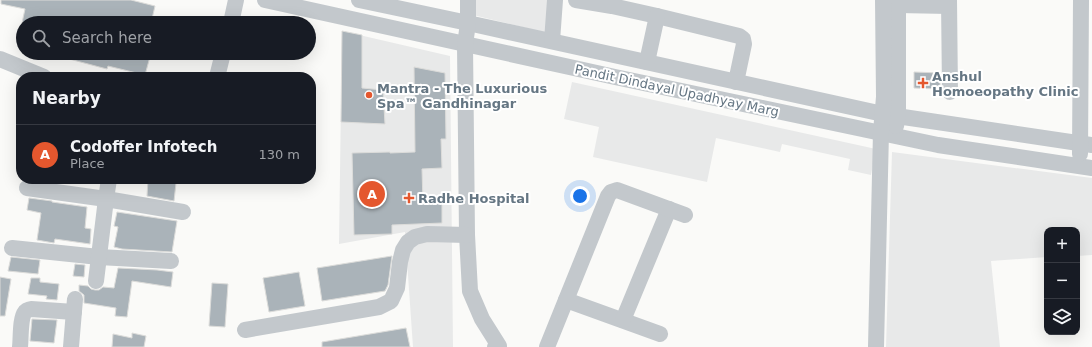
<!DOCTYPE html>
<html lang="en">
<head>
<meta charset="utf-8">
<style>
	body { margin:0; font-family:"DejaVu Sans",sans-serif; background:#20242c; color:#f1f3f6 }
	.controls { position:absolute; right:12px; bottom:12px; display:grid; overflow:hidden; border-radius:8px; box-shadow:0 4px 16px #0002 }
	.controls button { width:36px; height:36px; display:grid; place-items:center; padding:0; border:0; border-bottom:1px solid #363941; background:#171b24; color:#f1f3f6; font:20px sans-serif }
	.you { position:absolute; left:580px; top:196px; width:14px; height:14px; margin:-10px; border:3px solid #fff; border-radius:50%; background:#1a73e8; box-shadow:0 0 0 6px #1a73e833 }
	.badge { display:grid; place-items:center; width:26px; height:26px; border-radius:50%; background:#e4572e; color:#fff; font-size:13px; font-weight:700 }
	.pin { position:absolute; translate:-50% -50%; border:2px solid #fff; box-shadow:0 1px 4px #0006 }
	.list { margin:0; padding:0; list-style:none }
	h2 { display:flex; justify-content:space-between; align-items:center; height:52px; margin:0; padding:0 16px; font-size:17px }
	h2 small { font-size:13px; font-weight:400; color:#9ea1a6 }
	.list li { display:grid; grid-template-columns:26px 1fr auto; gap:12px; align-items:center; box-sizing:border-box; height:60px; padding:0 16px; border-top:1px solid #363941 }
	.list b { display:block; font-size:15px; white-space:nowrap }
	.list p { margin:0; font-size:13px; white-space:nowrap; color:#9ea1a6 }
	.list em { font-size:13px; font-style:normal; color:#9ea1a6 }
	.icon { flex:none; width:22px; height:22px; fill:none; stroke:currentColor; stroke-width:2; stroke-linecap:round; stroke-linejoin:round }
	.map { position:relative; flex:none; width:1092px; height:347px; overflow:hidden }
	.search { position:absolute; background:#171b24; box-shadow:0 4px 16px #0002; left:16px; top:16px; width:300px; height:44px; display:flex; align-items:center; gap:10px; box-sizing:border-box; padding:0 14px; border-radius:22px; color:#9ea1a6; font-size:15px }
	.panel { position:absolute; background:#171b24; box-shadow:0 4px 16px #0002; left:16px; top:72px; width:300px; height:112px; border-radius:16px }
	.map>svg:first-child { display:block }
	.built { fill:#e8e9e9 }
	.building { fill:#aab3b9; stroke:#dcdcda }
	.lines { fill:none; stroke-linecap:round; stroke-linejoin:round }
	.minor { stroke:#c3c8cc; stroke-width:16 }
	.poi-dot { fill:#e4572e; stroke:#fff; stroke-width:1.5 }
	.labels { text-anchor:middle; stroke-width:4; stroke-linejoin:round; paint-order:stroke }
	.poi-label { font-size:13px; font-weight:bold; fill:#657683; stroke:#fff; text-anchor:start }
	.street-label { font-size:13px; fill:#657683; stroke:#fff }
</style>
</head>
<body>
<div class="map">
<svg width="1092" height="347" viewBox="0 0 1092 347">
	<rect width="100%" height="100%" fill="#fafaf8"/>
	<g class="built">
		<polygon points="474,0 552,0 551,34 473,15"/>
		<polygon points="342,31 450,56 453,347 413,347 405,232 339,244"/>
		<polygon points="572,82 876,149 871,175 848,170 850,159 782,144 780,152 716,138 707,182 593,157 599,127 564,119"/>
		<polygon points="892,152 1092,178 1092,255 1077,256 1077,230 1047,230 1047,257 991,261 1000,347 886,347"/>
	</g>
	<g class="building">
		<polygon points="1,0 131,0 155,6 151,23 22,23 25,9 1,4"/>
		<polygon points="342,31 362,35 362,88 383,90 385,124 341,122"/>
		<polygon points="58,53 151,53 145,75 108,66 107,69 58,56"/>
		<polygon points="414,67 445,73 446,139 441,139 442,168 422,169 423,204 442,203 442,223 392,225 392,234 354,235 352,153 390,152 390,153 415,152"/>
		<polygon points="914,72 940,73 940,89 914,88"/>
		<polygon points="148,180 176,183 174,201 147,196"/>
		<polygon points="29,198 52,201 52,202 87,207 85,228 91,229 90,244 55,239 54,243 37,240 41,213 27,210"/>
		<polygon points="117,212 177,221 172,252 122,249 114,247 118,227 114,226"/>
		<polygon points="392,256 388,285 385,291 322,301 317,268"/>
		<polygon points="11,257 40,260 38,274 8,271"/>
		<polygon points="75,264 85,265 84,277 73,276"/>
		<polygon points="118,268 157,270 173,272 171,287 132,281 127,317 115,316 116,308 84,303 84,295 79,291 79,285 88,286 91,289 95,290 99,290 103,287 114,288"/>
		<polygon points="299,272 305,306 269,312 263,278"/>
		<polygon points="0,277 11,279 5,316 0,316"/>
		<polygon points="31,278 40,278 40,282 59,284 57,300 46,299 47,296 28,294"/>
		<polygon points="212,283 228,284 225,327 209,326"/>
		<polygon points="32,319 57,320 54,343 30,341"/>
		<polygon points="406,328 410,347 322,347 322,342"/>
		<polygon points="132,333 146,336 144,347 112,347 113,334 132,338"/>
	</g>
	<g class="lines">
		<g class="minor">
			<polyline points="265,0 615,77 938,145 1092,168"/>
			<polyline points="359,0 468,23 883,114 1092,145"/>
			<polyline points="468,0 468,23 465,45 467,235 470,291 482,319 499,346 495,347"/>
			<polyline points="576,0 612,6 657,16 739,36 743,39 744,44 736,82"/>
			<polyline points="949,0 950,92"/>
			<polyline points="898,5 949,6"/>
			<polyline points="231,23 236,0"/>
			<polyline points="552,41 555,0"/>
			<polyline points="0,59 44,77"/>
			<polyline points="647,62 657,16"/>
			<polyline points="217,77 223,53"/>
			<polyline points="896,126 898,115 898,0"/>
			<polyline points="1080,154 1081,0"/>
			<polyline points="27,188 106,199 183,212"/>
			<polyline points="12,248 99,257 171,261"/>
			<polyline points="96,281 106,199 109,179"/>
			<polyline points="566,300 660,334"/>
			<polyline points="623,320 669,209"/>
			<polyline points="245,330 379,307 391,301 397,288 400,262 403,250 408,242 415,237 427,234 467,235"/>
			<path d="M20 347C21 339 20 318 25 312 27 310 28 310 31 309L74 312"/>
			<polyline points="71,347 75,299"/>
			<polyline points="547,347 608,196 611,192 617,190 685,215"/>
			<polyline points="876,347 881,132 884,97 883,0"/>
		</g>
	</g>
	<g class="poi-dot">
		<path d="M921 77h4v4h4v4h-4v4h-4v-4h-4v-4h4z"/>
		<circle cx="369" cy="95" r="4"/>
		<path d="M407 192h4v4h4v4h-4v4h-4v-4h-4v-4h4z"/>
	</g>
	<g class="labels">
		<g class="poi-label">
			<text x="932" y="81">Anshul<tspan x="932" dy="15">Homoeopathy Clinic</tspan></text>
			<text x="377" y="93">Mantra - The Luxurious<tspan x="377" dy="15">Spa™ Gandhinagar</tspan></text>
			<text x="418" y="203">Radhe Hospital</text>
		</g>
		<g class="street-label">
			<text transform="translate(677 90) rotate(12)" y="5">Pandit Dindayal Upadhyay Marg</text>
		</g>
	</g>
</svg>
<div class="controls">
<button>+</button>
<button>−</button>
<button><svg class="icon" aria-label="layers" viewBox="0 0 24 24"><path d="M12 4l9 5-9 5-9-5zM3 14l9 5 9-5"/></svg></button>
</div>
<div class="you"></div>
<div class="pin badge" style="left:372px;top:194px">A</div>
<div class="search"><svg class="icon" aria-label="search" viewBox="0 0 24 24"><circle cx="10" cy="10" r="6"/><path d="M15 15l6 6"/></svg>Search here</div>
<section class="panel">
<h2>Nearby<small></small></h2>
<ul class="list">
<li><span class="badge">A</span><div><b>Codoffer Infotech</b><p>Place</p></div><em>130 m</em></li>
</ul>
</section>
</div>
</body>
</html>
